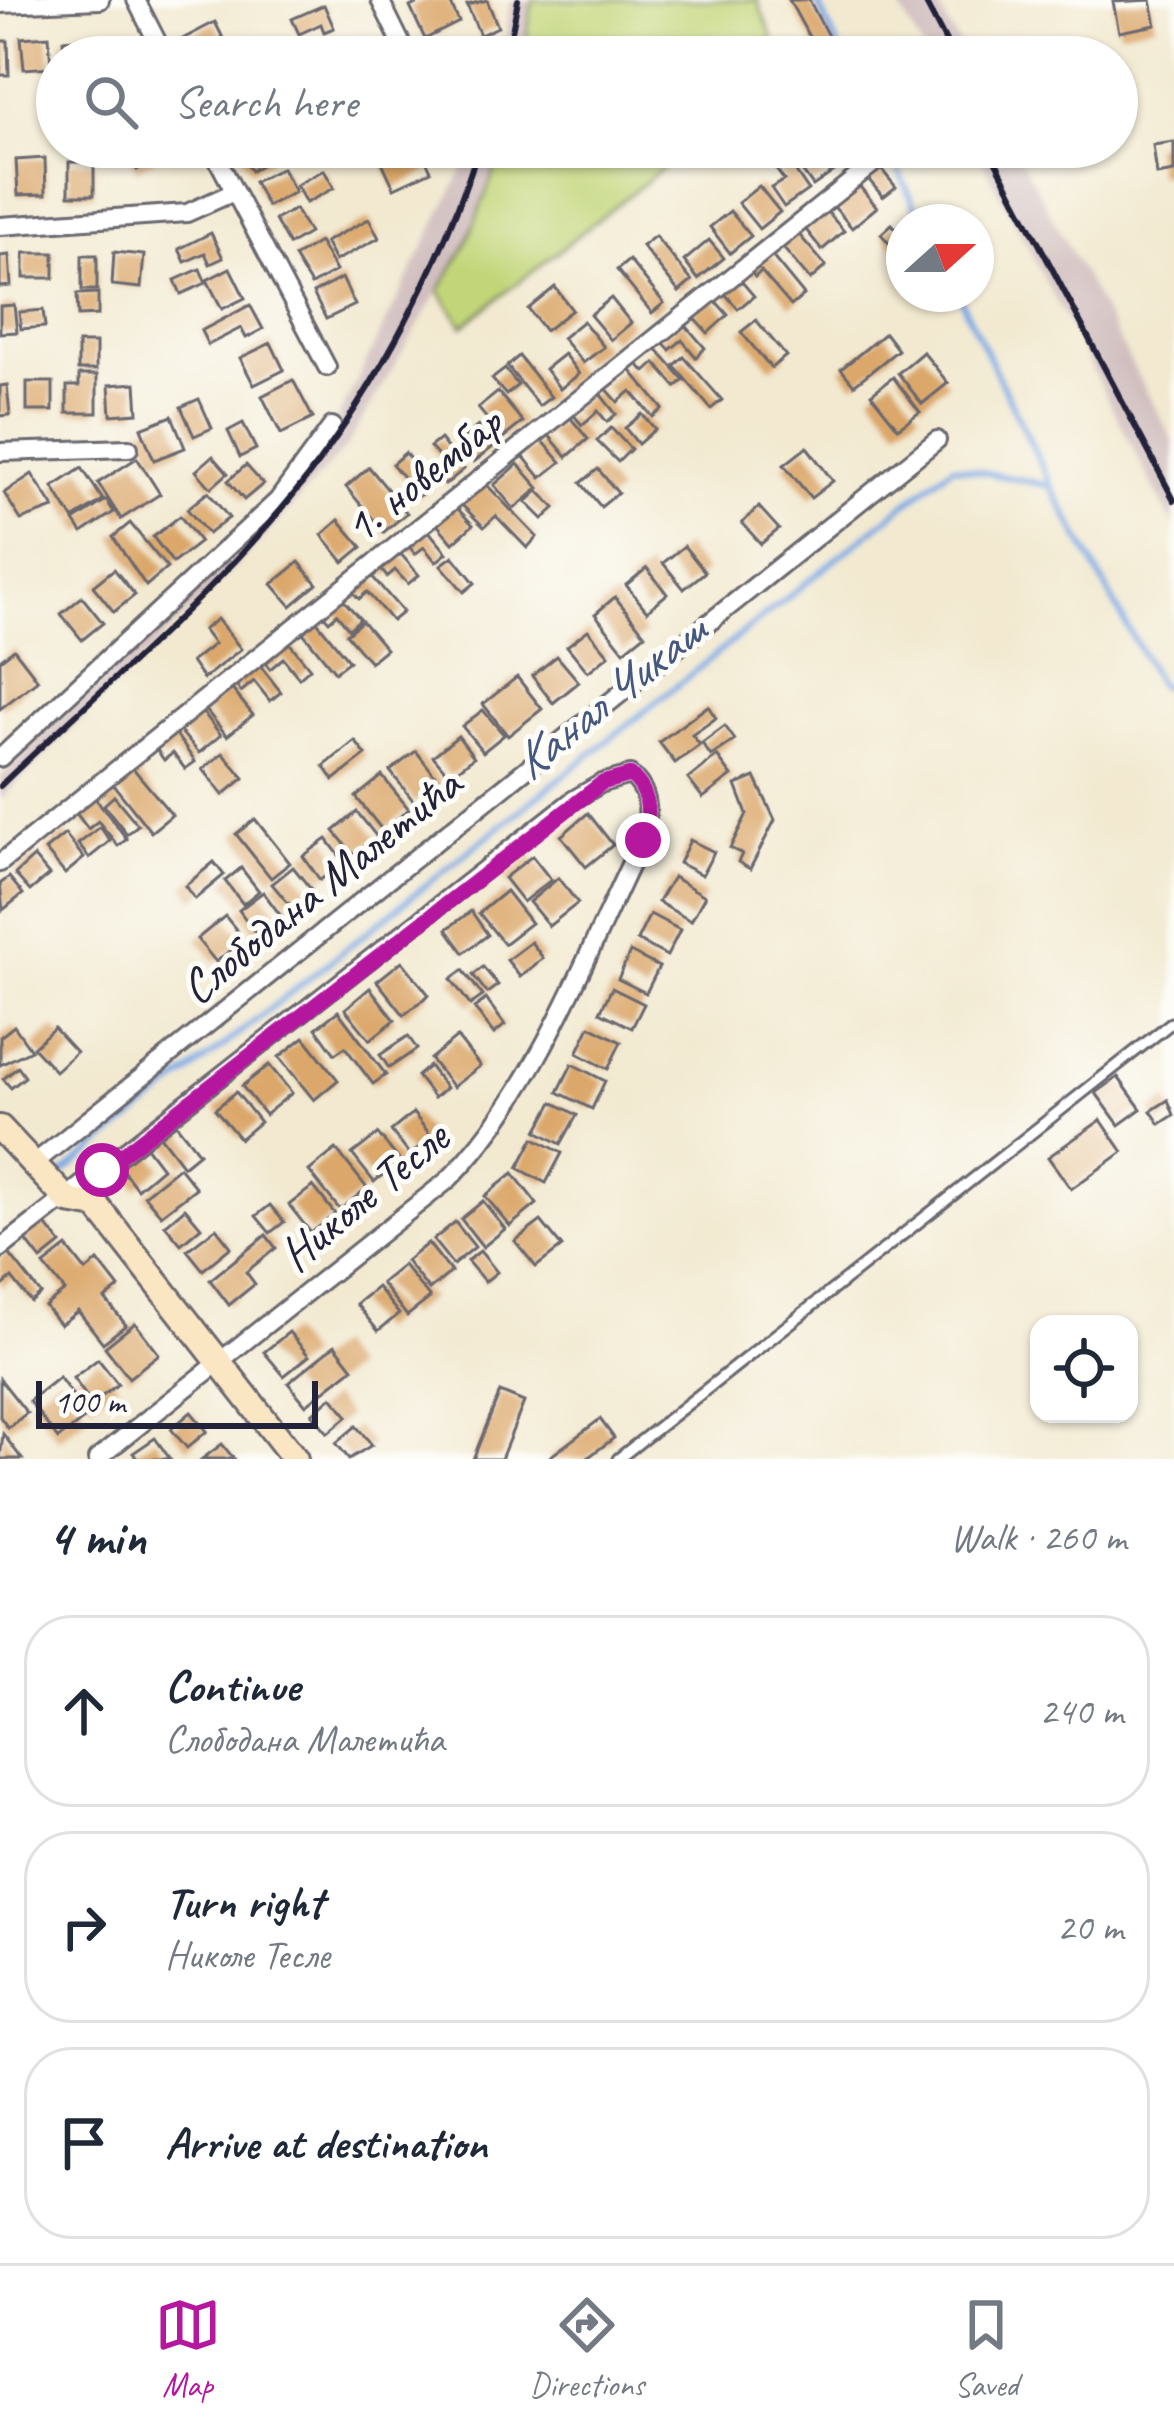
<!DOCTYPE html>
<html lang="en">
<head>
<meta charset="utf-8">
<style>
	body { margin:0; font-family:Caveat,sans-serif; background:#f2f2f3; color:#1f2937 }
	.controls { position:absolute; right:36px; bottom:36px; display:grid; overflow:hidden; border-radius:24px; box-shadow:0 3px 9px #0004 }
	.controls button { width:108px; height:108px; display:grid; place-items:center; padding:0; border:0; border-bottom:3px solid #e0e1e3; background:#fff; color:#1f2937; font:60px sans-serif }
	.compass { position:absolute; left:886px; top:204px; width:108px; height:108px; border-radius:50%; background:#fff; box-shadow:0 3px 9px #0004; rotate:69deg }
	.scale { position:absolute; left:36px; bottom:30px; width:282px; box-sizing:border-box; padding-left:12px; border:6px solid #22223b; border-top:0; font-size:33px; line-height:42px; white-space:nowrap; color:#22223b; -webkit-text-stroke:9px #fdfcf7; paint-order:stroke }
	.stop { position:absolute; width:36px; height:36px; margin:-27px; border:9px solid #b5179e; border-radius:50%; background:#fff }
	.stop.end { background:#b5179e; border-color:#fff; box-shadow:0 3px 12px #0008 }
	.list { margin:0; padding:0; list-style:none }
	h2 { display:flex; justify-content:space-between; align-items:center; height:156px; margin:0; padding:0 48px; font-size:51px }
	h2 small { font-size:39px; font-weight:400; color:#747a83 }
	.list li { display:grid; grid-template-columns:78px 1fr auto; gap:36px; align-items:center; box-sizing:border-box; height:192px; margin:0 24px 24px; padding:0 24px; border:3px solid #e0e1e3; border-radius:48px }
	.list b { display:block; font-size:45px; white-space:nowrap }
	.list p { margin:0; font-size:39px; white-space:nowrap; color:#747a83 }
	.list em { font-size:39px; font-style:normal; color:#747a83 }
	.icon { flex:none; width:66px; height:66px; fill:none; stroke:currentColor; stroke-width:2; stroke-linecap:round; stroke-linejoin:round }
	.map { position:relative; flex:none; width:1174px; height:1459px; overflow:hidden }
	.search { position:absolute; background:#fff; box-shadow:0 3px 9px #0004; left:36px; right:36px; top:36px; height:132px; display:flex; align-items:center; gap:30px; box-sizing:border-box; padding:0 42px; border-radius:66px; color:#747a83; font-size:45px }
	.sheet { height:804px; background:#fff }
	nav { display:flex; justify-content:space-around; align-items:center; box-sizing:border-box; height:168px; border-top:3px solid #e0e1e3; background:#fff; font-size:33px; color:#747a83 }
	nav a { display:grid; justify-items:center; gap:6px }
	nav .on { color:#b5179e }
	.map>svg:first-child { display:block }
	.industrial { fill:#d1bfbf }
	.green { fill:#c2d679; stroke:#727c5a; stroke-width:3 }
	.lines { fill:none; stroke-linecap:round; stroke-linejoin:round }
	.stream { stroke:#7aa9e4; stroke-width:6 }
	.building { fill:#dba76b }
	.lane-casing { stroke:#6b686f; stroke-width:15 }
	.street-casing { stroke:#6b686f; stroke-width:22 }
	.secondary-casing { stroke:#6b686f; stroke-width:30 }
	.lane { stroke:#fff; stroke-width:9 }
	.street { stroke:#fff; stroke-width:16 }
	.secondary { stroke:#fbe6c4; stroke-width:24 }
	.rail { stroke:#22223b; stroke-width:6 }
	.route { stroke:#b5179e; stroke-width:15 }
	.labels { text-anchor:middle; stroke-width:10; stroke-linejoin:round; paint-order:stroke }
	.street-label { font-size:48px; fill:#22223b; stroke:#fdfcf7 }
	.water-label { font-size:51px; font-style:italic; fill:#45587f; stroke:#fdfcf7 }
</style>
</head>
<body>
<div class="map">
<svg width="1174" height="1459" viewBox="0 0 1174 1459">
	<rect width="100%" height="100%" fill="#fdfcf7"/>
	<filter id="ink" filterUnits="userSpaceOnUse"><feTurbulence type="fractalNoise" baseFrequency=".00833" numOctaves="2"/><feDisplacementMap in="SourceGraphic" scale="24" xChannelSelector="R" yChannelSelector="G"/><feConvolveMatrix kernelMatrix="1 2 1 2 8 2 1 2 1" color-interpolation-filters="sRGB"/></filter>
	<filter id="wash" filterUnits="userSpaceOnUse"><feTurbulence type="fractalNoise" baseFrequency=".004" numOctaves="4" result="noise"/><feDisplacementMap in="SourceGraphic" scale="48" xChannelSelector="R" yChannelSelector="G"/><feGaussianBlur stdDeviation="2.7" result="paint"/><feColorMatrix in="noise" values="0 0 0 0 0 0 0 0 0 0 0 0 0 0 0 0 0 1.4 0 .05"/><feComposite in="paint" operator="in"/></filter>
	<g filter="url(#wash)">
		<rect width="100%" height="100%" fill="#f2e9d0"/>
		<g class="industrial">
			<polygon points="511,0 533,0 523,57 501,57"/>
			<polygon points="896,0 935,0 966,57 927,57"/>
			<polygon points="474,147 504,147 466,245 346,447 259,543 0,800 0,778 288,493 325,444"/>
			<polygon points="975,147 1014,147 1174,442 1174,526"/>
		</g>
		<g class="green">
			<polygon points="533,0 757,0 780,57 523,57"/>
			<polygon points="504,147 690,147 463,326 439,291 466,245"/>
		</g>
		<g class="lines">
			<g class="stream">
				<polyline points="816,0 843,57"/>
				<polyline points="891,156 923,222"/>
				<polyline points="958,294 1051,485"/>
				<polyline points="55,1180 953,466 1051,486 1158,684 1174,692"/>
			</g>
		</g>
		<g id="blocks">
			<g class="building">
				<polygon points="425,0 449,0 459,22 425,39 410,7"/>
				<polygon points="487,0 498,27 480,35 467,5"/>
				<polygon points="789,0 809,0 838,55 820,57"/>
				<polygon points="1151,0 1156,25 1119,32 1113,2"/>
				<polygon points="324,5 334,28 324,32 321,24 299,34 292,19"/>
				<polygon points="215,22 228,48 210,57 182,57 175,43"/>
				<polygon points="49,36 51,67 24,69 21,38"/>
				<polygon points="91,38 92,57 65,57 63,40"/>
				<polygon points="362,39 371,57 339,57 337,51"/>
				<polygon points="0,41 8,41 9,75 0,75"/>
				<polygon points="466,42 473,57 433,57"/>
				<polygon points="1174,142 1174,172 1157,175 1153,145"/>
				<polygon points="123,147 165,147 167,152 137,170"/>
				<polygon points="237,147 263,147 271,159 251,171"/>
				<polygon points="420,147 431,171 394,188 382,162"/>
				<polygon points="820,147 836,170 813,186 795,161"/>
				<polygon points="824,147 862,147 836,164"/>
				<polygon points="45,158 46,194 18,195 16,160"/>
				<polygon points="787,159 808,190 784,207 771,188 784,180 775,168"/>
				<rect x="69" y="162" width="25" height="33"/>
				<polygon points="876,163 896,187 883,197 864,174"/>
				<polygon points="282,168 295,192 267,206 254,182"/>
				<polygon points="324,170 334,188 306,203 296,185"/>
				<polygon points="855,181 877,207 852,228 830,202"/>
				<polygon points="759,186 780,212 759,229 738,203"/>
				<polygon points="824,208 844,231 822,250 803,226"/>
				<polygon points="295,209 309,233 289,245 275,220"/>
				<polygon points="730,211 751,236 730,253 710,227"/>
				<polygon points="369,219 379,238 335,261 325,242"/>
				<polygon points="892,224 904,238 900,256 881,234"/>
				<polygon points="795,230 826,266 810,280 779,243"/>
				<polygon points="211,233 223,258 210,264 205,253 185,262 179,249"/>
				<polygon points="655,236 692,281 679,292 642,246"/>
				<polygon points="709,240 724,258 698,279 684,261"/>
				<polygon points="319,242 336,271 311,285 294,257"/>
				<polygon points="767,250 804,295 791,306 761,271 755,277 747,267"/>
				<polygon points="114,252 144,255 141,288 112,285"/>
				<rect x="24" y="253" width="30" height="25"/>
				<polygon points="9,255 11,286 0,287 0,256"/>
				<rect x="82" y="255" width="15" height="35"/>
				<polygon points="629,260 664,303 652,313 617,270"/>
				<polygon points="230,268 245,298 222,309 207,280"/>
				<polygon points="200,269 206,283 181,294 175,280"/>
				<polygon points="736,275 754,296 738,309 720,288"/>
				<polygon points="342,278 355,305 326,319 313,293"/>
				<polygon points="555,287 572,310 545,331 528,309"/>
				<polygon points="98,293 98,315 78,316 77,294"/>
				<polygon points="712,297 728,315 708,333 691,314"/>
				<polygon points="611,298 631,323 611,340 590,315"/>
				<polygon points="14,305 17,332 0,333 0,306"/>
				<polygon points="250,305 263,329 246,338 241,328 208,345 201,331"/>
				<polygon points="43,310 45,327 21,329 19,312"/>
				<polygon points="756,320 786,356 771,368 741,332"/>
				<polygon points="583,321 604,347 583,363 562,338"/>
				<polygon points="682,321 705,348 696,357 682,340 670,350 660,339"/>
				<polygon points="885,333 898,350 854,385 841,369"/>
				<rect x="78" y="343" width="18" height="27"/>
				<polygon points="271,343 284,370 254,385 240,358"/>
				<polygon points="654,346 684,380 676,387 655,363 645,372 636,362"/>
				<polygon points="923,352 948,383 922,404 898,373"/>
				<polygon points="564,354 579,374 560,389 545,369"/>
				<polygon points="519,356 551,397 539,406 507,366"/>
				<polygon points="684,357 722,400 711,409 674,366"/>
				<polygon points="627,366 663,409 653,417 631,391 618,402 604,386"/>
				<polygon points="505,369 518,385 506,395 492,379"/>
				<polygon points="79,375 97,375 97,413 67,413 67,386 79,386"/>
				<polygon points="893,377 920,412 898,428 871,394"/>
				<polygon points="293,380 313,418 281,434 262,396"/>
				<rect x="27" y="382" width="26" height="29"/>
				<polygon points="136,383 138,413 111,415 109,385"/>
				<polygon points="7,385 10,415 0,416 0,386"/>
				<polygon points="597,390 616,414 607,422 598,411 582,425 571,412"/>
				<polygon points="498,392 523,422 503,438 478,408"/>
				<polygon points="199,399 212,428 194,436 181,407"/>
				<polygon points="642,414 655,429 638,444 625,428"/>
				<polygon points="172,416 185,448 154,460 141,428"/>
				<polygon points="569,416 588,439 567,457 547,433"/>
				<polygon points="243,423 256,449 240,457 228,431"/>
				<polygon points="478,426 494,446 474,462 458,442"/>
				<polygon points="611,428 631,449 618,462 597,441"/>
				<polygon points="440,439 464,469 445,485 434,472 444,463 430,447"/>
				<polygon points="542,440 561,462 541,478 523,456"/>
				<polygon points="807,447 833,481 811,498 784,465"/>
				<polygon points="405,453 432,486 419,496 392,464"/>
				<polygon points="213,456 228,473 211,488 196,471"/>
				<polygon points="137,458 160,494 121,519 98,483"/>
				<polygon points="518,464 539,488 514,509 494,485"/>
				<polygon points="246,465 263,484 244,500 228,481"/>
				<polygon points="369,467 407,513 384,532 346,487"/>
				<polygon points="82,468 103,500 73,519 53,487"/>
				<polygon points="598,469 618,493 601,507 581,483"/>
				<polygon points="32,474 54,508 21,520 4,493"/>
				<polygon points="484,482 537,537 527,548 496,516 484,527 461,504"/>
				<polygon points="538,491 555,508 543,519 526,502"/>
				<polygon points="208,492 229,518 208,534 187,509"/>
				<polygon points="106,500 114,512 82,533 74,521"/>
				<polygon points="454,505 473,525 453,543 435,522"/>
				<polygon points="759,507 779,529 761,544 742,523"/>
				<polygon points="180,516 200,542 173,563 153,537"/>
				<polygon points="339,520 362,547 344,562 322,535"/>
				<polygon points="130,523 167,568 146,586 113,537"/>
				<polygon points="427,529 447,553 436,562 424,547 415,554 408,545"/>
				<polygon points="684,546 705,572 684,589 663,563"/>
				<polygon points="399,552 419,575 408,584 395,570 387,577 380,568"/>
				<polygon points="453,556 475,583 464,592 441,565"/>
				<polygon points="299,562 317,584 291,606 272,584"/>
				<polygon points="647,568 667,594 647,611 626,585"/>
				<polygon points="114,569 135,595 114,612 93,586"/>
				<polygon points="370,574 403,612 392,621 367,592 359,599 351,590"/>
				<polygon points="340,596 360,619 349,629 337,614 329,621 321,612"/>
				<polygon points="82,597 103,623 82,640 61,614"/>
				<polygon points="615,597 645,634 624,651 595,614"/>
				<polygon points="314,618 349,661 335,672 300,629"/>
				<polygon points="217,619 241,649 203,679 191,662 214,644 203,630"/>
				<polygon points="362,621 386,649 370,662 346,634"/>
				<polygon points="588,630 609,655 588,672 567,646"/>
				<polygon points="287,640 310,668 299,678 283,658 270,669 263,660"/>
				<polygon points="14,649 38,680 0,709 0,660"/>
				<polygon points="557,656 579,682 553,703 532,676"/>
				<polygon points="258,663 281,692 270,701 254,681 241,692 234,683"/>
				<polygon points="517,677 542,709 508,736 483,704"/>
				<polygon points="231,688 253,715 227,736 205,709"/>
				<polygon points="708,706 716,718 692,735 700,745 675,763 659,742"/>
				<polygon points="483,710 504,735 483,752 462,726"/>
				<polygon points="202,711 221,735 199,753 179,730"/>
				<polygon points="725,726 735,740 711,756 702,743"/>
				<polygon points="175,733 195,762 185,769 173,753 164,760 155,747"/>
				<polygon points="458,736 474,757 450,776 433,756"/>
				<polygon points="355,741 366,755 334,780 324,766"/>
				<polygon points="416,751 441,783 415,803 390,771"/>
				<polygon points="223,753 244,778 223,795 203,769"/>
				<polygon points="717,756 732,776 703,798 688,779"/>
				<polygon points="132,767 172,815 151,832 112,783"/>
				<polygon points="382,776 409,809 383,831 356,797"/>
				<polygon points="755,777 775,820 750,869 738,862 742,854 730,848 747,814 736,785"/>
				<polygon points="114,796 138,825 127,834 104,805"/>
				<polygon points="95,798 127,839 118,846 98,821 88,829 76,813"/>
				<polygon points="357,812 377,837 354,855 334,831"/>
				<polygon points="588,813 613,845 586,867 561,836"/>
				<polygon points="255,819 290,863 271,878 236,834"/>
				<polygon points="100,827 110,841 89,858 78,844"/>
				<polygon points="65,834 84,858 65,874 45,850"/>
				<polygon points="327,839 345,863 320,880 303,856"/>
				<polygon points="690,840 714,852 702,875 679,863"/>
				<polygon points="532,856 551,880 523,902 504,878"/>
				<polygon points="34,857 49,875 30,891 15,874"/>
				<polygon points="214,862 224,875 195,899 185,886"/>
				<polygon points="293,867 314,893 293,909 272,884"/>
				<polygon points="241,868 259,891 243,904 225,881"/>
				<polygon points="9,877 23,894 3,910 0,884"/>
				<polygon points="673,877 705,896 691,921 658,902"/>
				<polygon points="558,878 578,903 549,926 529,902"/>
				<polygon points="506,891 531,923 504,944 479,913"/>
				<polygon points="263,892 281,916 256,934 239,910"/>
				<polygon points="471,911 488,935 464,953 447,929"/>
				<polygon points="650,914 680,930 667,956 637,940"/>
				<polygon points="225,916 244,939 216,962 197,939"/>
				<polygon points="531,942 543,958 520,977 507,960"/>
				<polygon points="630,952 659,967 646,993 618,979"/>
				<polygon points="402,961 429,995 404,1015 377,981"/>
				<polygon points="483,967 498,985 487,993 473,975"/>
				<polygon points="463,970 483,996 470,1005 451,979"/>
				<polygon points="370,988 395,1020 370,1040 345,1009"/>
				<polygon points="612,988 644,1004 632,1028 600,1012"/>
				<polygon points="486,999 505,1025 494,1034 474,1008"/>
				<polygon points="338,1011 386,1075 373,1084 345,1047 335,1054 316,1028"/>
				<polygon points="14,1026 31,1050 0,1065 0,1037"/>
				<polygon points="590,1026 621,1042 608,1069 577,1053"/>
				<polygon points="54,1028 76,1052 55,1071 33,1047"/>
				<polygon points="408,1036 417,1049 389,1068 380,1055"/>
				<polygon points="304,1037 338,1080 314,1100 279,1057"/>
				<polygon points="457,1037 480,1066 453,1087 430,1059"/>
				<polygon points="572,1064 605,1081 592,1109 558,1092"/>
				<polygon points="269,1065 292,1093 265,1115 242,1086"/>
				<polygon points="429,1066 446,1088 434,1098 417,1076"/>
				<polygon points="18,1067 25,1077 11,1088 3,1079"/>
				<polygon points="1118,1077 1141,1109 1119,1125 1096,1093"/>
				<polygon points="236,1092 260,1122 240,1139 215,1109"/>
				<polygon points="1168,1100 1174,1115 1160,1124 1151,1111"/>
				<polygon points="553,1102 577,1115 561,1144 537,1131"/>
				<polygon points="413,1113 432,1137 410,1155 391,1131"/>
				<polygon points="1101,1120 1123,1152 1071,1189 1048,1157"/>
				<polygon points="176,1124 199,1153 183,1166 160,1136"/>
				<polygon points="378,1134 400,1161 374,1182 352,1154"/>
				<polygon points="534,1138 562,1153 546,1183 518,1168"/>
				<polygon points="146,1147 162,1168 137,1189 120,1167"/>
				<polygon points="336,1149 367,1188 340,1210 309,1171"/>
				<polygon points="179,1167 196,1188 161,1215 144,1195"/>
				<polygon points="513,1173 537,1204 510,1226 485,1196"/>
				<polygon points="313,1186 335,1214 311,1233 289,1205"/>
				<polygon points="483,1201 505,1229 483,1247 461,1219"/>
				<polygon points="270,1205 284,1222 270,1233 256,1216"/>
				<polygon points="185,1208 201,1227 181,1244 165,1225"/>
				<polygon points="541,1221 562,1247 536,1267 515,1241"/>
				<polygon points="44,1222 61,1244 41,1260 24,1238"/>
				<polygon points="455,1222 475,1247 453,1265 433,1240"/>
				<polygon points="216,1228 231,1247 203,1270 187,1250"/>
				<polygon points="266,1235 276,1248 246,1272 255,1284 229,1305 210,1280"/>
				<polygon points="428,1243 451,1272 429,1290 406,1261"/>
				<polygon points="67,1247 86,1271 98,1261 119,1288 105,1299 126,1325 103,1343 78,1311 60,1325 45,1306 65,1291 44,1265"/>
				<polygon points="7,1251 41,1294 31,1302 12,1278 0,1288 0,1257"/>
				<polygon points="480,1251 497,1272 485,1282 467,1261"/>
				<polygon points="403,1265 430,1298 407,1316 381,1283"/>
				<polygon points="377,1287 399,1314 378,1331 356,1304"/>
				<polygon points="135,1323 159,1354 129,1378 105,1347"/>
				<polygon points="289,1332 309,1356 284,1376 264,1352"/>
				<polygon points="335,1345 353,1368 306,1405 288,1383"/>
				<polygon points="98,1359 118,1384 92,1404 73,1378"/>
				<polygon points="59,1377 88,1416 58,1439 29,1401"/>
				<polygon points="0,1379 27,1413 8,1428 0,1417"/>
				<polygon points="500,1392 524,1402 501,1459 473,1459"/>
				<polygon points="332,1397 348,1416 328,1433 312,1414"/>
				<polygon points="191,1412 207,1431 187,1448 171,1429"/>
				<polygon points="600,1419 614,1438 586,1459 547,1459"/>
				<polygon points="356,1426 372,1445 349,1459 336,1443"/>
				<polygon points="3,1434 22,1459 0,1459"/>
				<polygon points="155,1438 170,1459 138,1459 133,1453"/>
				<polygon points="222,1444 234,1459 202,1459"/>
			</g>
		</g>
	</g>
	<g filter="url(#ink)">
		<use href="#blocks" fill-opacity="0" stroke="#6b686f" stroke-width="3"/>
		<g class="lines">
			<g class="lane-casing">
				<polyline id="lane" points="618,1459 1171,1023"/>
			</g>
			<g class="street-casing">
				<g id="street">
					<polyline points="136,0 165,57"/>
					<polyline points="380,0 408,57"/>
					<polyline points="0,4 100,0"/>
					<polyline points="211,147 327,367"/>
					<polyline points="0,226 187,213 234,192"/>
					<polyline points="0,452 129,448"/>
					<polyline points="0,758 278,500 332,426"/>
					<polyline points="0,863 894,147"/>
					<polyline points="32,1165 937,440"/>
					<path d="M0 1249 573 800 602 783 630 775C651 791 650 817 642 840 586 953 538 1090 448 1180L97 1459"/>
				</g>
			</g>
			<g class="secondary-casing">
				<polyline id="secondary" points="0,1128 68,1201 97,1206 295,1459"/>
			</g>
			<use href="#lane" class="lane"/>
			<use href="#street" class="street"/>
			<use href="#secondary" class="secondary"/>
			<g class="rail">
				<polyline points="924,0 954,57"/>
				<polyline points="507,57 518,0"/>
				<polyline points="988,147 1174,500"/>
				<path d="M0 786C102 687 218 592 305 480 377 387 444 259 479 147"/>
			</g>
		</g>
	</g>
	<g class="lines" filter="url(#ink)">
		<path class="route" d="M102 1170 602 783 630 775C651 791 650 817 643 840"/>
	</g>
	<g class="labels">
		<g class="street-label">
			<text transform="translate(422 474) rotate(-39)" y="17">1. новембар</text>
			<text transform="translate(320 885) rotate(-39)" y="17">Слободана Малетића</text>
			<text transform="translate(363 1195) rotate(-40)" y="17">Николе Тесле</text>
		</g>
		<g class="water-label">
			<text transform="translate(608 695) rotate(-39)" y="18">Канал Чикаш</text>
		</g>
	</g>
</svg>
<div class="controls">
<button><svg class="icon" aria-label="locate" viewBox="0 0 24 24"><circle cx="12" cy="12" r="6"/><path d="M12 2v4M12 18v4M2 12h4M18 12h4"/></svg></button>
</div>
<svg class="compass" viewBox="-18 -18 36 36"><path d="M0-13l5 13h-10z" fill="#e53935"/><path d="M0 13l5-13h-10z" fill="#747a83"/></svg>
<div class="scale">100 m</div>
<div class="stop" style="left:102px;top:1170px"></div>
<div class="stop end" style="left:643px;top:840px"></div>
<div class="search"><svg class="icon" aria-label="search" viewBox="0 0 24 24"><circle cx="10" cy="10" r="6"/><path d="M15 15l6 6"/></svg>Search here</div>
</div>
<section class="sheet">
<h2>4 min<small>Walk · 260 m</small></h2>
<ul class="list">
<li><svg class="icon" aria-label="ahead" viewBox="0 0 24 24"><path d="M12 20V5M6 11l6-6 6 6"/></svg><div><b>Continue</b><p>Слободана Малетића</p></div><em>240 m</em></li>
<li><svg class="icon" aria-label="right" viewBox="0 0 24 24"><path d="M7 20v-9h11M14 6l5 5-5 5"/></svg><div><b>Turn right</b><p>Николе Тесле</p></div><em>20 m</em></li>
<li><svg class="icon" aria-label="arrive" viewBox="0 0 24 24"><path d="M6 21V4h12l-3 4 3 4H6"/></svg><div><b>Arrive at destination</b></div></li>
</ul>
</section>
<nav>
<a class="on"><svg class="icon" aria-label="map" viewBox="0 0 24 24"><path d="M3 6l6-2 6 2 6-2v14l-6 2-6-2-6 2zM9 4v14M15 6v14"/></svg>Map</a>
<a><svg class="icon" aria-label="directions" viewBox="0 0 24 24"><path d="M12 3l9 9-9 9-9-9zM9 14v-3h6M13 9l2 2-2 2"/></svg>Directions</a>
<a><svg class="icon" aria-label="saved" viewBox="0 0 24 24"><path d="M7 4h10v16l-5-4-5 4z"/></svg>Saved</a>
</nav>
</body>
</html>
